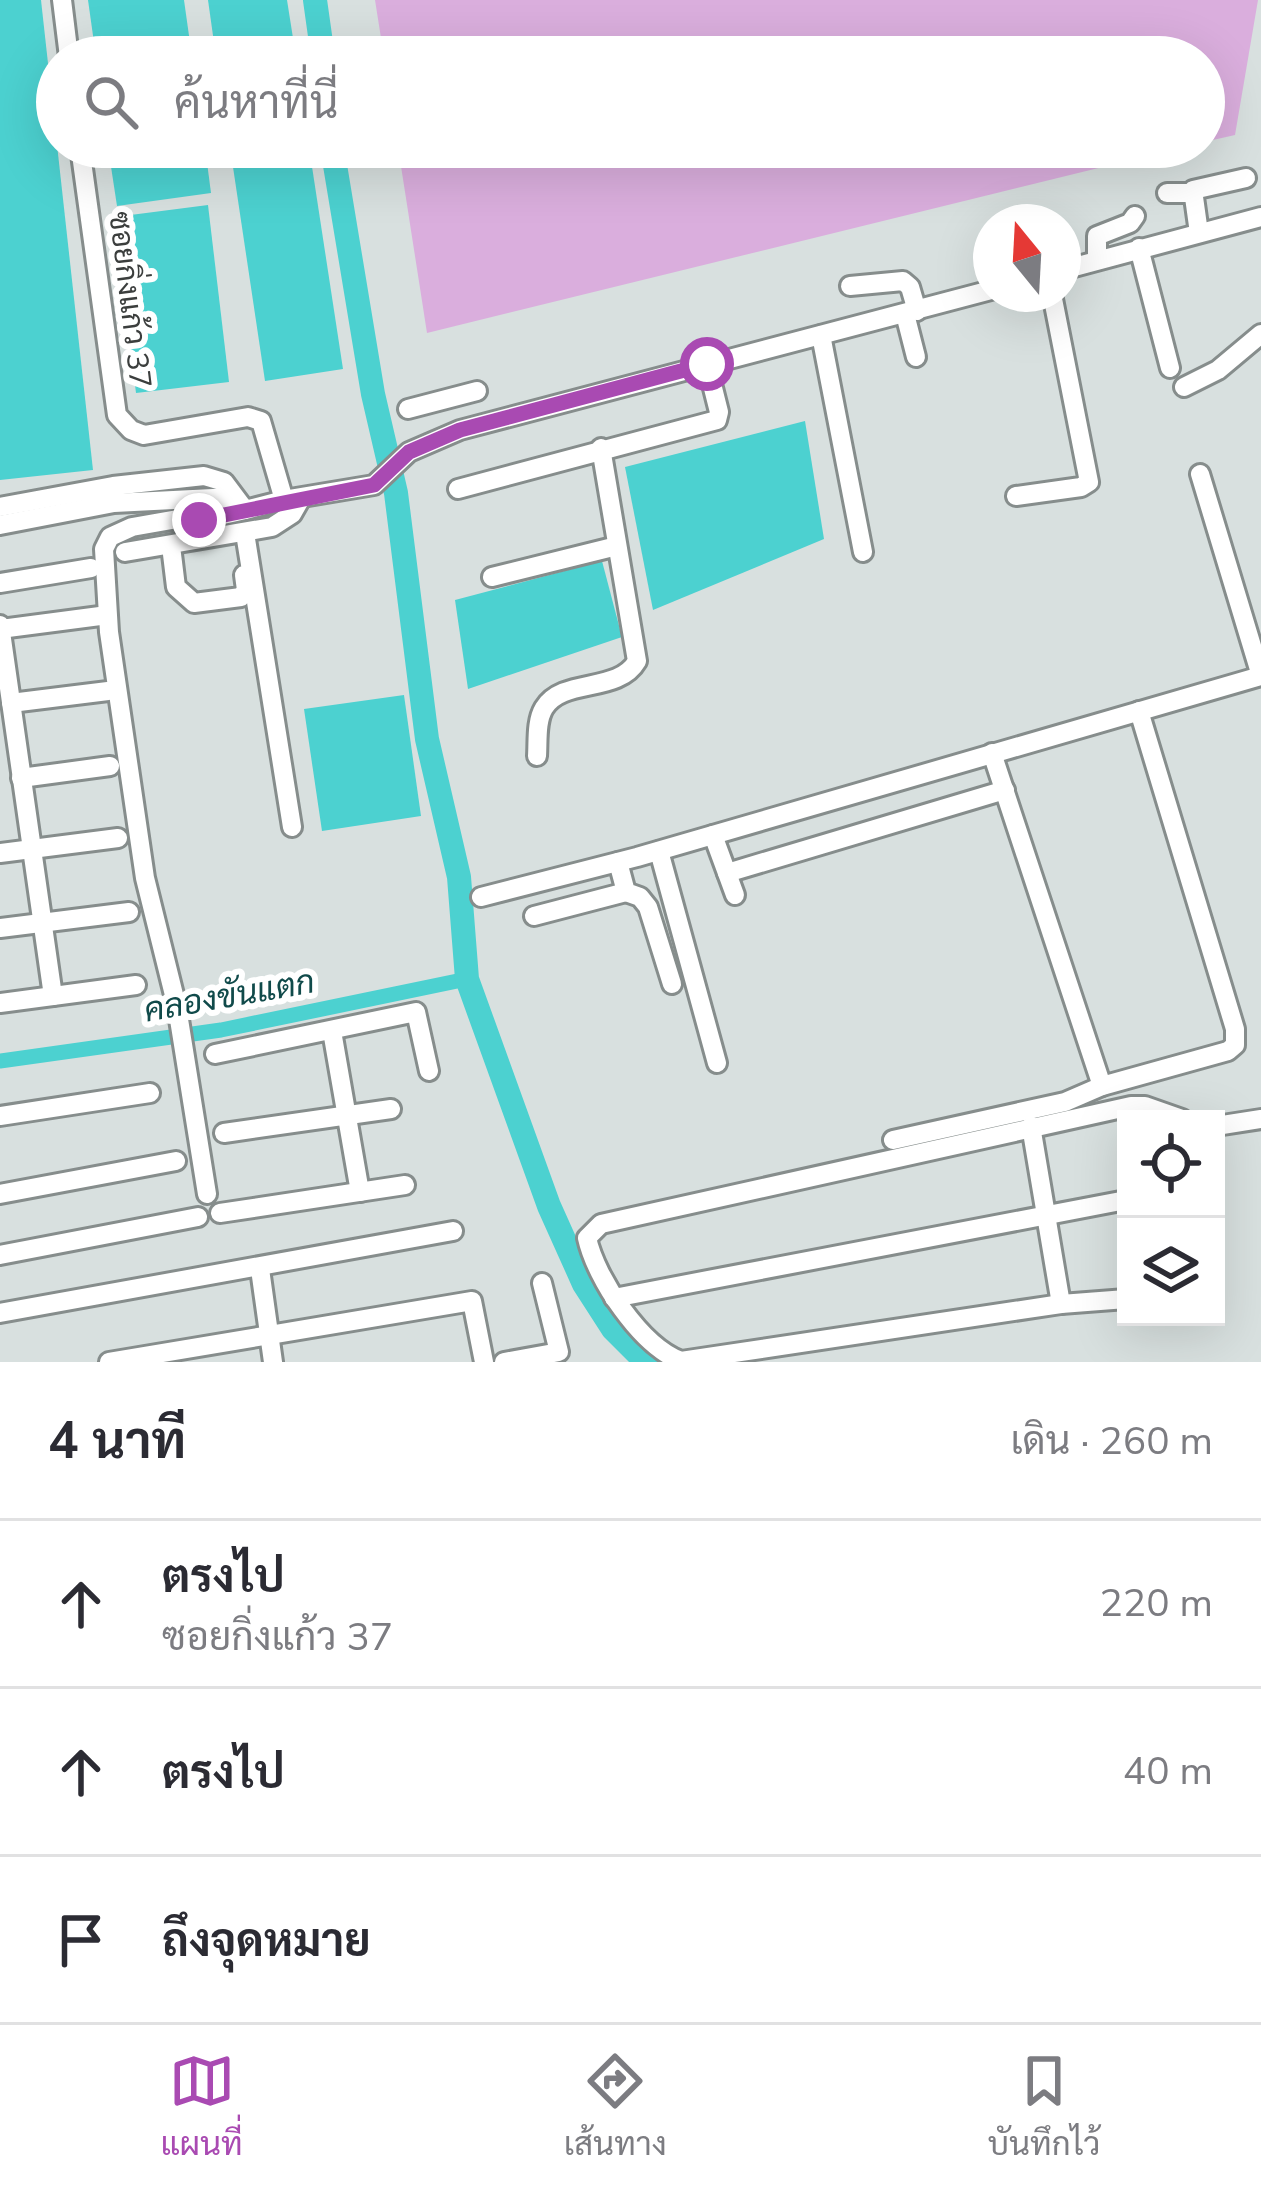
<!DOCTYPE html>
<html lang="th">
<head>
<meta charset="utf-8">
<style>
	body { margin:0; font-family:"Nunito Sans",Sarabun,sans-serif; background:#f7f7f7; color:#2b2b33 }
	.controls { position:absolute; right:36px; bottom:36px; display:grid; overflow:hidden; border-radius:0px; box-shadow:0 12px 48px #0002 }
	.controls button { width:108px; height:108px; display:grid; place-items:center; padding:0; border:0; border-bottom:3px solid #e1e1e2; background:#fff; color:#2b2b33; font:60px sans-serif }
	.compass { position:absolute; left:973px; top:204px; width:108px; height:108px; border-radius:50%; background:#fff; box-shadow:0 12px 48px #0002; rotate:342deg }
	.stop { position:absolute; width:36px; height:36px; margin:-27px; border:9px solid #a94ab2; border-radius:50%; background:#fff }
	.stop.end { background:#a94ab2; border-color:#fff; box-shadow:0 3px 12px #0008 }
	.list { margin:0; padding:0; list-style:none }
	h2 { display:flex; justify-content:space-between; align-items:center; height:156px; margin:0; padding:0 48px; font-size:51px }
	h2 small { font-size:39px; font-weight:400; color:#7c7c81 }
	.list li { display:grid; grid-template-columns:78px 1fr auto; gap:36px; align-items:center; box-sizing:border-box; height:168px; padding:0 48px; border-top:3px solid #e1e1e2 }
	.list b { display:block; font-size:45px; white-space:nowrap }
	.list p { margin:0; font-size:39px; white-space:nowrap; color:#7c7c81 }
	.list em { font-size:39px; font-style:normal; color:#7c7c81 }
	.icon { flex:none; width:66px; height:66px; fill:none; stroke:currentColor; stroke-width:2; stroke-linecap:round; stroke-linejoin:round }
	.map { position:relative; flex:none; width:1261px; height:1362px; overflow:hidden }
	.search { position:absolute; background:#fff; box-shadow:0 12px 48px #0002; left:36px; right:36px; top:36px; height:132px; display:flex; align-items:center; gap:30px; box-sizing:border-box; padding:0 42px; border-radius:66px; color:#7c7c81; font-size:45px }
	.sheet { height:660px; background:#fff }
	nav { display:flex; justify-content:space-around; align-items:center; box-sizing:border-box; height:168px; border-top:3px solid #e1e1e2; background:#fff; font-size:33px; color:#7c7c81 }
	nav a { display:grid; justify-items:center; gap:6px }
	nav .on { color:#a94ab2 }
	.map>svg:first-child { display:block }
	.green { fill:#daaedd }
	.water { fill:#4cd1d0 }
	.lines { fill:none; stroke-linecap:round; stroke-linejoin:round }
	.canal { stroke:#4cd1d0; stroke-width:15 }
	.river { stroke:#4cd1d0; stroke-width:24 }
	.minor-casing { stroke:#868d8c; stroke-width:24 }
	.minor { stroke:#fff; stroke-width:18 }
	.route { stroke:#a94ab2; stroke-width:15 }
	.labels { text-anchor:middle; stroke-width:12; stroke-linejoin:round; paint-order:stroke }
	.street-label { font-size:30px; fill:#3b3e3d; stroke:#fff }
	.water-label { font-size:33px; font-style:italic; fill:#104a4a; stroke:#fff }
</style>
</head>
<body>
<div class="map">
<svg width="1261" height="1362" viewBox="0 0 1261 1362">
	<rect width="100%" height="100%" fill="#d8e0df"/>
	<g class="green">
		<polygon points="375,0 1258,0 1235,135 1204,142 1204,57 384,57"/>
		<polygon points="398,147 1184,147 427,333"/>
	</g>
	<g class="water">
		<polygon points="0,0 41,0 93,470 0,480"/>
		<polygon points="88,0 184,0 192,57 96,57"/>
		<polygon points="208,0 287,0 296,57 216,57"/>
		<polygon points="108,147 205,147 211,193 117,206"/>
		<polygon points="230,147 309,147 343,369 265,381"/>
		<polygon points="208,205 229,382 136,393 115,217"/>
		<polygon points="805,421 824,539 653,610 625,467"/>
		<polygon points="602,561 622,637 468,689 455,600"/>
		<polygon points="404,695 421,816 322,831 304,709"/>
	</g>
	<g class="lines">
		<polyline class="canal" points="0,1061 221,1030 467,979"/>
		<g class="river">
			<polyline points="315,0 323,57"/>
			<polyline points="332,147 373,394 396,493 427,739 459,877 467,979 549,1206 584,1284 613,1329 646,1362"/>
		</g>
		<g class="minor-casing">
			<g id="minor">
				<polyline points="62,0 69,57"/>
				<polyline points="80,147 117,415 131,430 144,435 248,417 261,421 284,500 374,485 409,452 460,430 991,290"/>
				<polyline points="1167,193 1191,193"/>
				<polyline points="1199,233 1193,190 1246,178"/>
				<polyline points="1139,248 1170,368"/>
				<polyline points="1097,260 1097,236 1130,223 1135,216"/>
				<polyline points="1063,270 1261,217"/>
				<polyline points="850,286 903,281 910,287 917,311"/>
				<polyline points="905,314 916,357"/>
				<polyline points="821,335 863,552"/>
				<polyline points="1184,387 1218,370 1261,334"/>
				<polyline points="408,409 477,391"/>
				<polyline points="1200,474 1261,676"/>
				<polyline points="458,489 717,420 719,412 707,364"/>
				<polyline points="1016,496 1081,487 1089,482 1052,294"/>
				<polyline points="0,507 113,486 204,476 224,482 245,510 284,500"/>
				<polyline points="0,525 114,503 233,497"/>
				<polyline points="245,533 292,827"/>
				<polyline points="171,546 176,587 194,603 241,597 246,590 244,575"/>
				<polyline points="125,552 272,527 292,514 300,500"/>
				<polyline points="492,577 617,546"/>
				<polyline points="0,583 91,568"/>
				<polyline points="0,625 53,996"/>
				<polyline points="0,629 100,616"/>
				<polyline points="11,703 108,691"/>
				<polyline points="992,753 1102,1086"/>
				<path d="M537 756C538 741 536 721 544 708 563 677 618 694 637 661L601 448"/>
				<polyline points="21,778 110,766"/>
				<polyline points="713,835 735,895"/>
				<polyline points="659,851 717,1063"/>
				<polyline points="0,853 118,838"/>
				<polyline points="618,862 626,892 640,897 648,907 672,984"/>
				<polyline points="727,873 1005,790"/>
				<polyline points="481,897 637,857 1261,676"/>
				<polyline points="534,916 626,892"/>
				<polyline points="0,928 129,912"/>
				<polyline points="0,1003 136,985"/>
				<polyline points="332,1031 360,1192"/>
				<polyline points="215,1054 416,1012 429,1071"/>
				<polyline points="0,1116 150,1093"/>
				<polyline points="1031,1126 1061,1304"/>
				<polyline points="1216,1126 1261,1119"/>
				<polyline points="224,1133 391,1109"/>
				<polyline points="893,1140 1065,1102 1102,1086 1228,1051 1235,1045 1235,1029 1139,711"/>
				<polyline points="0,1194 176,1161"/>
				<polyline points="207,1194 177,1007 145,878 109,632 104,549 110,537 132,527 189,517 201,520 245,510"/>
				<polyline points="220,1213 405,1185"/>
				<polyline points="0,1255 198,1217"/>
				<polyline points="260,1269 273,1362"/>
				<polyline points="614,1298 1126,1200"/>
				<path d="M1126 1299 1061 1304 681 1361C641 1346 596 1279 587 1238L601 1224 1131 1106H1145L1182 1119"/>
				<polyline points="0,1313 453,1231"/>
				<polyline points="109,1362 472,1301 484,1362"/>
				<polyline points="504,1362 559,1352 542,1283"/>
			</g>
		</g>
		<use href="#minor" class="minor"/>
	</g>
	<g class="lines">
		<polyline class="route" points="199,520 374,485 409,452 460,430 707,364"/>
	</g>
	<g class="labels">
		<g class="street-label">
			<text transform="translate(130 300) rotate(83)" y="10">ซอยกิ่งแก้ว 37</text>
		</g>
		<g class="water-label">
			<text transform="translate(229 995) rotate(-10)" y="12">คลองขันแตก</text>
		</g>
	</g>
</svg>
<div class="controls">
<button><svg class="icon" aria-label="locate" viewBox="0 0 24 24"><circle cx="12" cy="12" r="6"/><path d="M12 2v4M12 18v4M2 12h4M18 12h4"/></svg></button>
<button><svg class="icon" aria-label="layers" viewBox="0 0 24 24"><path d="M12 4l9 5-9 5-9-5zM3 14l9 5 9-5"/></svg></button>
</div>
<svg class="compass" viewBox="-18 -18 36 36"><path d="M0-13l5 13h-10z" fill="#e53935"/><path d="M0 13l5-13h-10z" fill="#7c7c81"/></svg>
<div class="stop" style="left:707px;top:364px"></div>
<div class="stop end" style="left:199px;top:520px"></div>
<div class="search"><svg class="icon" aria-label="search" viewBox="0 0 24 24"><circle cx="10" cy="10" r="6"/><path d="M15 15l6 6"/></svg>ค้นหาที่นี่</div>
</div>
<section class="sheet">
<h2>4 นาที<small>เดิน · 260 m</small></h2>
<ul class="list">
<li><svg class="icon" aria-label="ahead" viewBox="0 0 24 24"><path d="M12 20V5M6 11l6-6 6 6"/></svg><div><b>ตรงไป</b><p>ซอยกิ่งแก้ว 37</p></div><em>220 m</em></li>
<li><svg class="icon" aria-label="ahead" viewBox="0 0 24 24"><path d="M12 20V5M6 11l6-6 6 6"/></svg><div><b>ตรงไป</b></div><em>40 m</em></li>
<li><svg class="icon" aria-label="arrive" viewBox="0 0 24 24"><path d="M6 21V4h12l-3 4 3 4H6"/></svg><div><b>ถึงจุดหมาย</b></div></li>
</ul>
</section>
<nav>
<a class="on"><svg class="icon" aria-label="map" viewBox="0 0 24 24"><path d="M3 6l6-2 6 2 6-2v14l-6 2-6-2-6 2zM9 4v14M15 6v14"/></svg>แผนที่</a>
<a><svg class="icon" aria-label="directions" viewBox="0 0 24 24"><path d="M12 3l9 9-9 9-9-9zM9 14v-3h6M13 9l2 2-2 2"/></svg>เส้นทาง</a>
<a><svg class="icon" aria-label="saved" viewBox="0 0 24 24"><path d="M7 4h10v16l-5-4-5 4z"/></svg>บันทึกไว้</a>
</nav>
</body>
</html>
